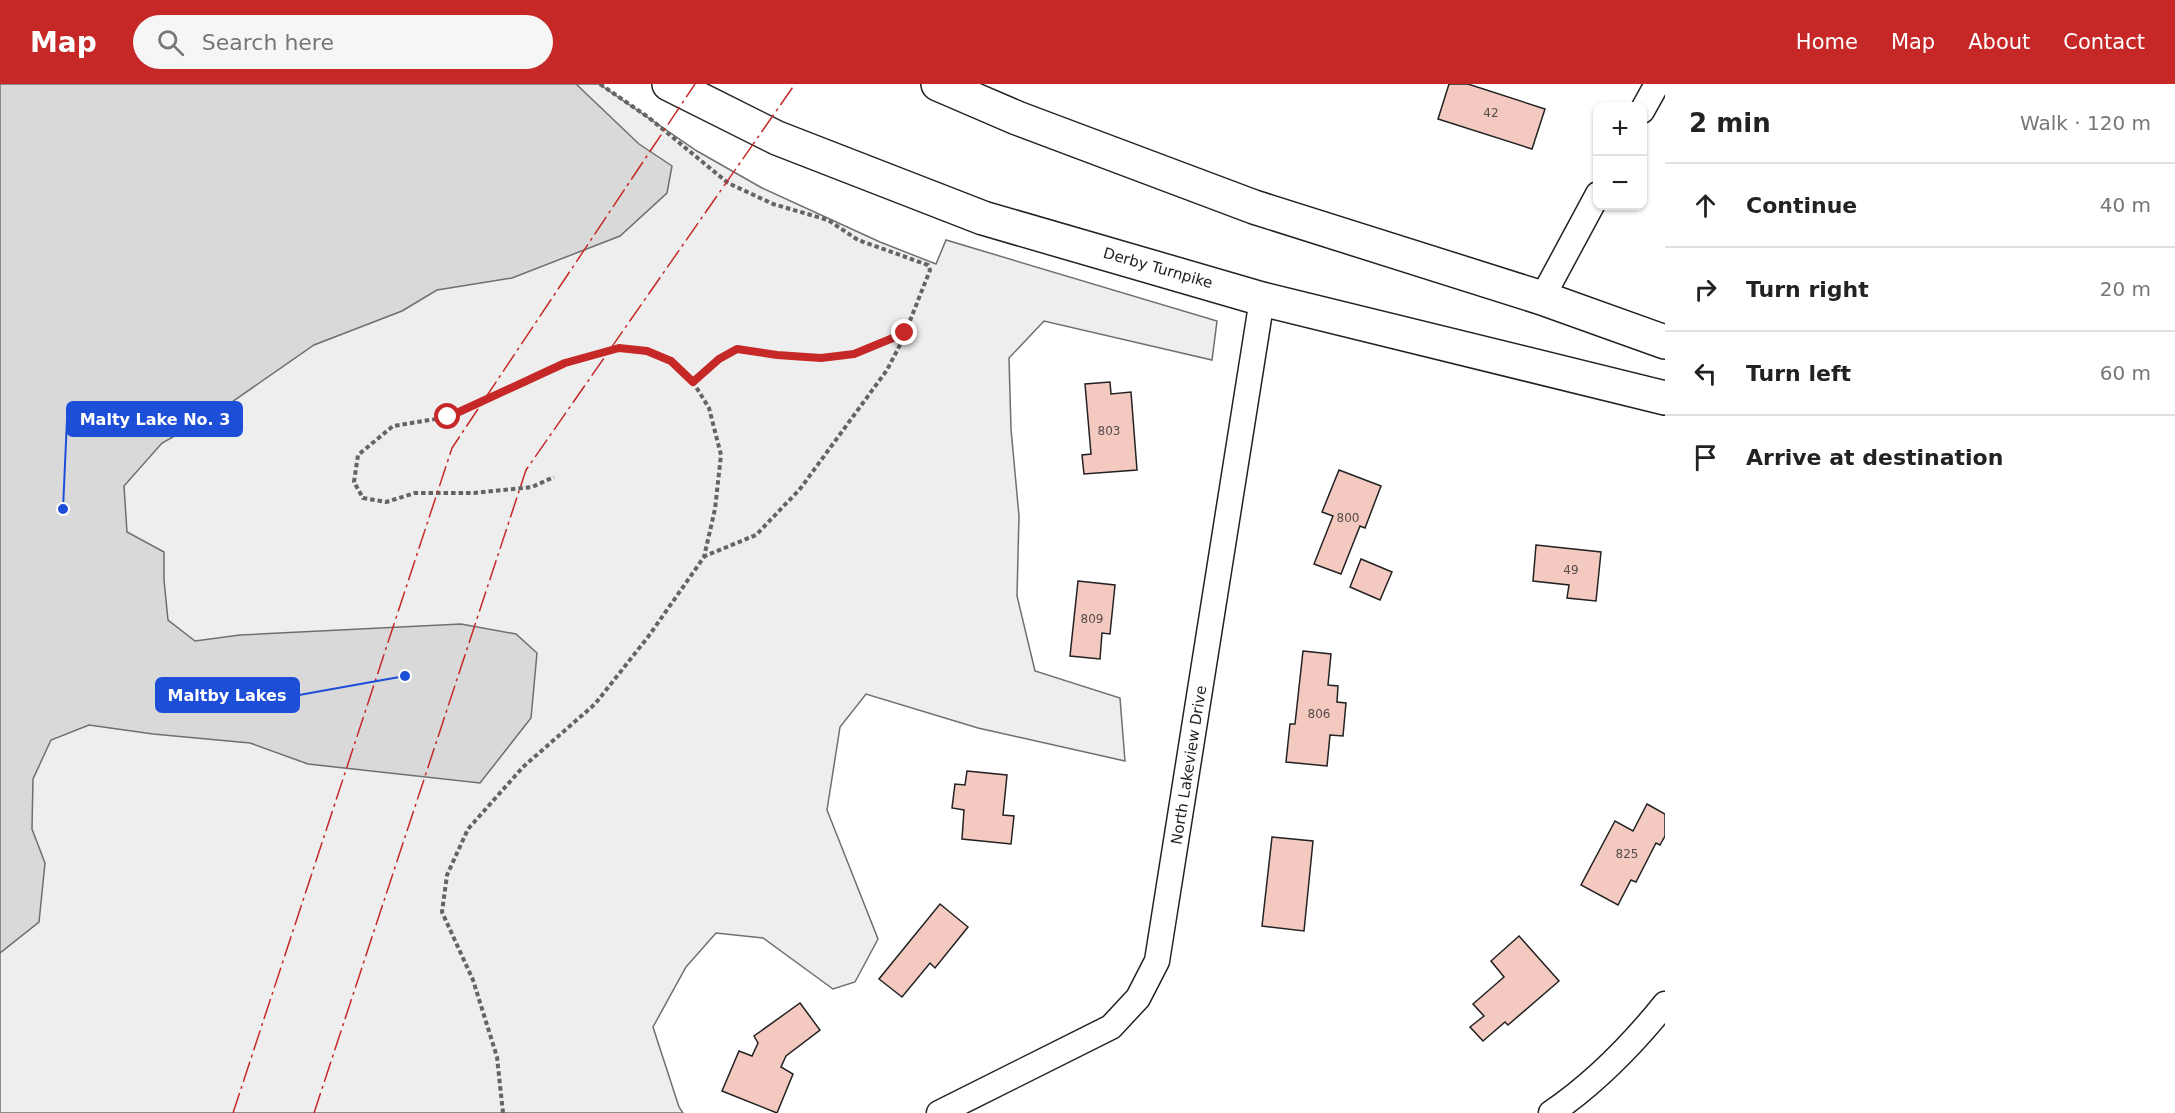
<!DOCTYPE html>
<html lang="en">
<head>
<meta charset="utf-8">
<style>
	body { margin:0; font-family:"DejaVu Sans",sans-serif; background:#f6f6f6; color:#222 }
	.controls { position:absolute; right:18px; top:18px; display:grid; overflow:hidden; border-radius:12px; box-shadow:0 2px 4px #0004 }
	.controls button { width:54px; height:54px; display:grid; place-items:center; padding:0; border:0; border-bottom:2px solid #e0e0e0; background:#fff; color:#222; font:30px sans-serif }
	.stop { position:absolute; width:18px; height:18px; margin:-14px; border:4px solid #c62828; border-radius:50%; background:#fff }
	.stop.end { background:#c62828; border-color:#fff; box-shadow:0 2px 6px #0008 }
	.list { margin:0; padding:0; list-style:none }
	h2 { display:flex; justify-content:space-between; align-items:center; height:78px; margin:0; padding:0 24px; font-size:26px }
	h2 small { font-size:20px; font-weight:400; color:#767676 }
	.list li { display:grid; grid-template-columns:39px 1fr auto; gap:18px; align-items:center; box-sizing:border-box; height:84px; padding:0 24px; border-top:2px solid #e0e0e0 }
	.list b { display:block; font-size:22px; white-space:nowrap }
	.list em { font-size:20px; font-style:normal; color:#767676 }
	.icon { flex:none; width:33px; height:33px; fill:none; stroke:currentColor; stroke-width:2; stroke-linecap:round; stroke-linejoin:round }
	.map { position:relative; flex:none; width:1665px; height:1029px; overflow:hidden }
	header { display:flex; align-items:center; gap:36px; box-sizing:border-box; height:84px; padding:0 30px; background:#c62828; color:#fff }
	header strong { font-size:28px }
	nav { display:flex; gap:33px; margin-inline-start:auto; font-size:21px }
	.search { width:420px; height:54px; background:#f6f6f6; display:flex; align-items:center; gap:15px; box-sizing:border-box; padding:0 21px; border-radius:33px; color:#767676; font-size:22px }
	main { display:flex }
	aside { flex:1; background:#fff }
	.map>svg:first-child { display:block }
	.green { fill:#eee; stroke:#6f6f6f; stroke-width:1.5 }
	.water { fill:#d9d9d9; stroke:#6f6f6f; stroke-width:1.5 }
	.building { fill:#f3c9c0; stroke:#222; stroke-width:1.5 }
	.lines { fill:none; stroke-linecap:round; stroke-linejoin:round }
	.street-casing { stroke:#222; stroke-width:27 }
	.highway-casing { stroke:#222; stroke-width:36 }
	.path { stroke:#646464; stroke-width:4; stroke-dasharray:4.5 3; stroke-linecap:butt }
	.street { stroke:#fff; stroke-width:24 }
	.highway { stroke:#fff; stroke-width:33 }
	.power { stroke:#c62828; stroke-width:1.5; stroke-dasharray:21 4.5 3 4.5; stroke-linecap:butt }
	.route { stroke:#c62828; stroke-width:8 }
	.labels { text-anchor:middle; stroke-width:4.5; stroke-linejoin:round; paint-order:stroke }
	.number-label { font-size:12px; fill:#564c4a }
	.street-label { font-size:15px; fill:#222; stroke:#fff }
	.leader { fill:none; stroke:#1d4ed8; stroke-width:2 }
	.callout-dot { fill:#1d4ed8; stroke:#fff; stroke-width:2 }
	.callout { fill:#1d4ed8; stroke:#1d4ed8; stroke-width:2 }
	.callout-label { font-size:16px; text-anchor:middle; font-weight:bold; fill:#fff }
</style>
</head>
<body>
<header>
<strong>Map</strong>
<div class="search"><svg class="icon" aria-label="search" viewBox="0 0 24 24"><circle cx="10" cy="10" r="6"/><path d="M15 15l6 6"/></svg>Search here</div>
<nav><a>Home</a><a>Map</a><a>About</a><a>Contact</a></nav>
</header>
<main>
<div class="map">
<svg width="1665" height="1029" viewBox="0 0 1665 1029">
	<rect width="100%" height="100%" fill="#fff"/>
	<polygon class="green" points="0,0 599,0 697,67 762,104 880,158 936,180 946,156 1217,237 1212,276 1044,237 1009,274 1011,345 1019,432 1017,512 1035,587 1120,614 1125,677 978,644 866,610 840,643 827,726 878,855 855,898 833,905 763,854 716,849 686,883 653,943 679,1023 683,1029 0,1029"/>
	<polygon class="water" points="0,0 576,0 639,60 672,82 667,109 620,152 512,194 437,206 402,227 314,261 216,329 162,359 124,402 127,448 164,468 164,496 168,536 195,557 240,551 461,540 516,550 537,569 531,634 480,699 308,680 250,659 153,650 89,641 51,656 33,695 32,745 45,779 39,838 0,869"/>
	<g class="building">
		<polygon points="1449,0 1468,0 1545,25 1532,65 1438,35"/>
		<polygon points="1110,298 1111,310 1131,308 1137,386 1084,390 1082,371 1091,370 1085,300"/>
		<polygon points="1339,386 1381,402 1365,444 1360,442 1341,490 1314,480 1333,432 1322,428"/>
		<polygon points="1536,461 1601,468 1596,517 1567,514 1569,501 1533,497"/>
		<polygon points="1361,475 1392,488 1380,516 1350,503"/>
		<polygon points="1078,497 1115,501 1110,550 1102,549 1100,575 1070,572"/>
		<polygon points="1303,567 1331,570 1328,601 1338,602 1337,618 1346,619 1343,652 1330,651 1327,682 1286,678 1290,640 1295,640"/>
		<polygon points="967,687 1007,691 1003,731 1014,732 1011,760 962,755 964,726 952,724 955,700 965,701"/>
		<polygon points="1647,720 1665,730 1665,752 1660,761 1656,759 1636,798 1631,796 1618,821 1581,801 1615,737 1633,747"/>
		<polygon points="1272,753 1313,757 1304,847 1262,842"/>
		<polygon points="940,820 968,843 935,884 930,879 902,913 879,895"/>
		<polygon points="1519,852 1559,897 1508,941 1505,938 1483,957 1470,943 1484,932 1473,920 1504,893 1491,877"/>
		<polygon points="800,919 820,946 786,972 781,983 793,990 777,1029 722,1007 739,967 752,972 758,959 754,952"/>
	</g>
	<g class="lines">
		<g class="street-casing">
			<g id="street">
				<polyline points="1642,27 1657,0"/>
				<polyline points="1542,214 1598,110"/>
				<polyline points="939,1029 1111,943 1138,914 1157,877 1262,215"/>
				<path d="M1551 1029C1595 999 1632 961 1665 920"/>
			</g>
		</g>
		<g class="highway-casing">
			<g id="highway">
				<polyline points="669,0 777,54 983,134 1262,215 1665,314"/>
				<polyline points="938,0 1017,34 1254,123 1542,214 1665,258"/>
			</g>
		</g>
		<g class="path">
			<polyline points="600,0 648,33 728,99 773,120 828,136 858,156 928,181 930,186 902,257 887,286 800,405 756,451 705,472"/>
			<polyline points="693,298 719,275 737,265 777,271 821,274 853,270 904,249"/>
			<polyline points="503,1029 497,973 473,896 442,828 447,791 468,745 523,683 595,620 648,553 704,473 715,425 721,371 709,324 693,298 671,277 647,267 619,264 565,279 526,299 448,333 393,342 358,371 354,398 363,414 386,418 415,409 474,409 532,403 554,393"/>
		</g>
		<use href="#street" class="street"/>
		<use href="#highway" class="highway"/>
		<g class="power">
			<polyline points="233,1029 452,364 695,0"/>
			<polyline points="314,1029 526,386 795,0"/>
		</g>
	</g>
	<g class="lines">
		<polyline class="route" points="448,333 565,279 619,264 647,267 671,277 693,298 719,275 737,265 777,271 821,274 854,270 905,249"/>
	</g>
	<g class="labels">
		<g class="number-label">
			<text x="1491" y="33">42</text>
			<text x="1109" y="351">803</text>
			<text x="1348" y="438">800</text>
			<text x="1571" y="490">49</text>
			<text x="1092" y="539">809</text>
			<text x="1319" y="634">806</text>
			<text x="1627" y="774">825</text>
		</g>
		<g class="street-label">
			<text transform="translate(1158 184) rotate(16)" y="5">Derby Turnpike</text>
			<text transform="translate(1189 681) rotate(-81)" y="5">North Lakeview Drive</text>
		</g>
	</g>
	<path class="leader" d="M63 425L67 335M405 592L299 611"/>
	<g class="callout-dot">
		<circle cx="63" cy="425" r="6"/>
		<circle cx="405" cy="592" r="6"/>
	</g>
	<g class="callout">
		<rect x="67" y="318" width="175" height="34" rx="6"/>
		<rect x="156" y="594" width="143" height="34" rx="6"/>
	</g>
	<g class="callout-label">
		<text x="155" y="341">Malty Lake No. 3</text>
		<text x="227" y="617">Maltby Lakes</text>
	</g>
</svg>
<div class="controls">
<button>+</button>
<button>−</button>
</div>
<div class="stop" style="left:448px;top:333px"></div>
<div class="stop end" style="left:905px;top:249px"></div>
</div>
<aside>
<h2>2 min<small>Walk · 120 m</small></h2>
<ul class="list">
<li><svg class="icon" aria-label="ahead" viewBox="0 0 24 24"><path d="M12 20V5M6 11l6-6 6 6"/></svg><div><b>Continue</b></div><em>40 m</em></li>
<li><svg class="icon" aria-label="right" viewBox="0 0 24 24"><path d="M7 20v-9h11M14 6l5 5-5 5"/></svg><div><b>Turn right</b></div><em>20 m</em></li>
<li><svg class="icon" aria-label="left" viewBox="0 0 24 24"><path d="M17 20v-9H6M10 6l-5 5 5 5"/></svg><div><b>Turn left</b></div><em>60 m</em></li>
<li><svg class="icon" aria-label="arrive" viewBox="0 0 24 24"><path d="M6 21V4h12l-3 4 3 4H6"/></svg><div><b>Arrive at destination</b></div></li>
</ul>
</aside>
</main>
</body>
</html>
